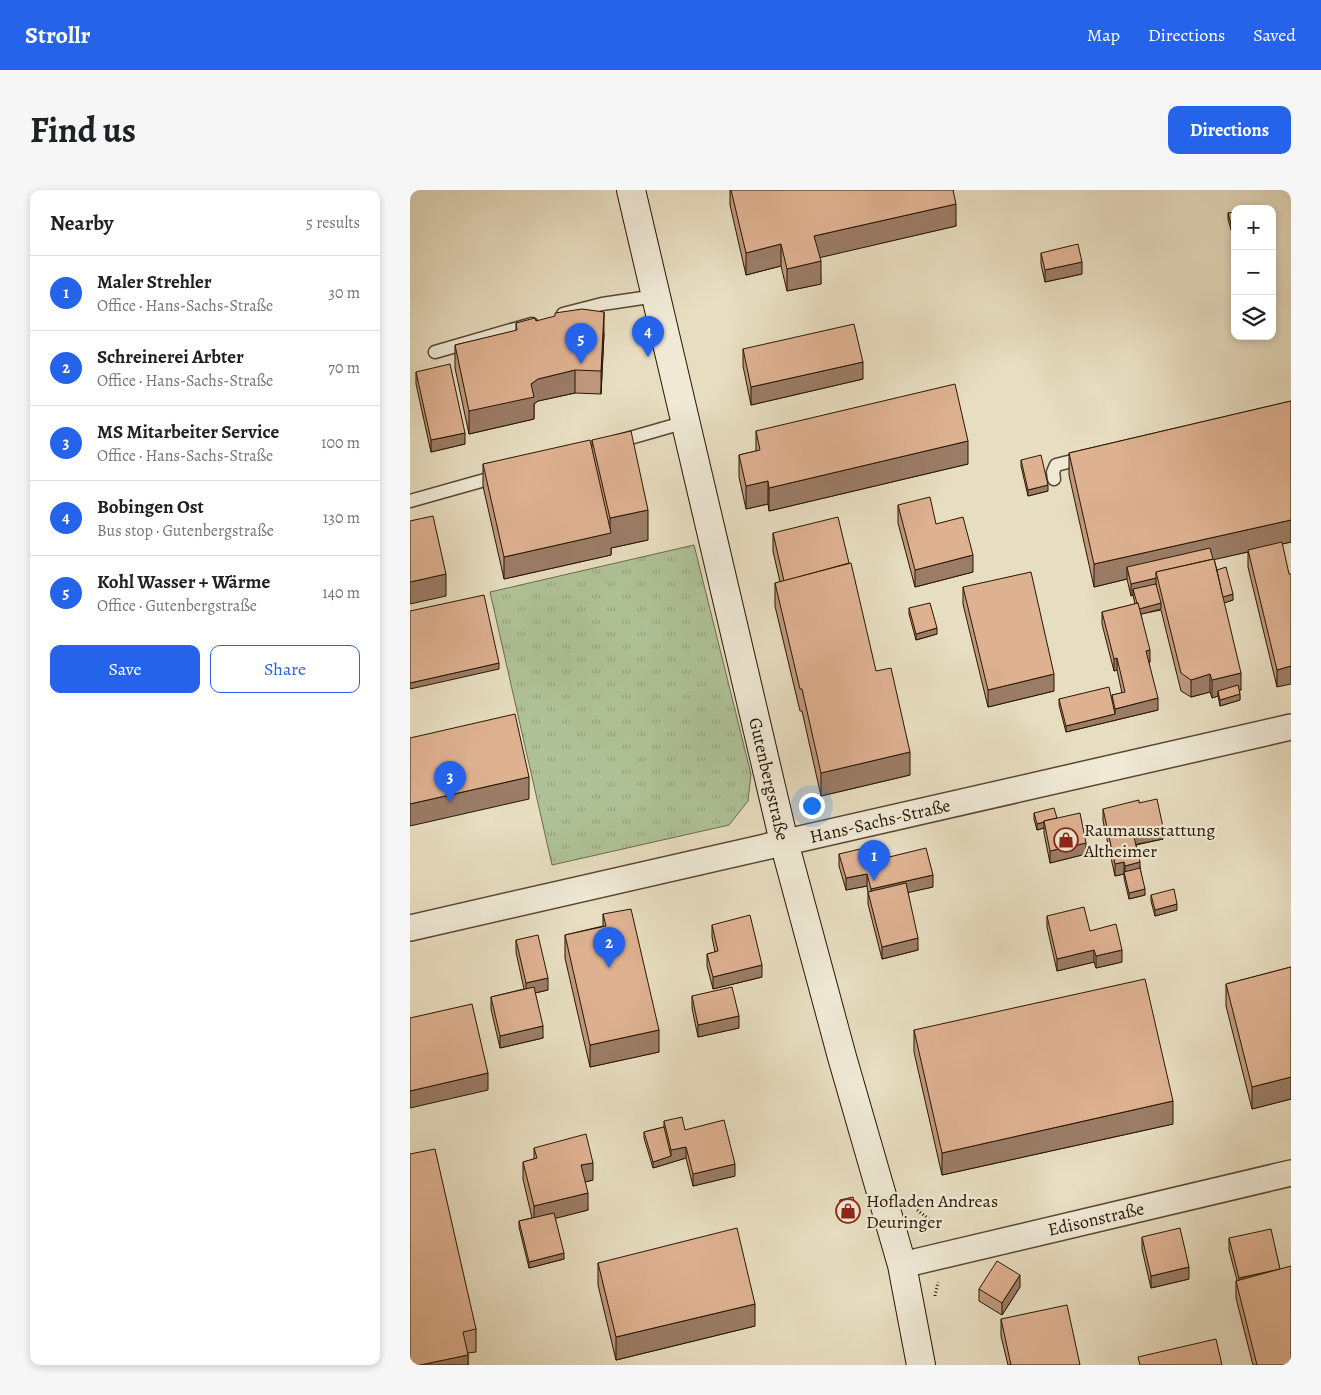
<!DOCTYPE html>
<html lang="en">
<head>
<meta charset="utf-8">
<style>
	body { margin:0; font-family:Alegreya,serif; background:#f6f6f6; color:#202124 }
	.controls { position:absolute; right:15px; top:15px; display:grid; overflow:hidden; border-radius:10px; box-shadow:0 2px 8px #0003 }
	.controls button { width:45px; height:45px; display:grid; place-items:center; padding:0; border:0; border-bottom:1px solid #e0e0e0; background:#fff; color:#202124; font:25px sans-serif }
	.you { position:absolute; left:401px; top:615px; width:18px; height:18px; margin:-12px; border:4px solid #fff; border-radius:50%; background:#1a73e8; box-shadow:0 0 0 8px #1a73e833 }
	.badge { display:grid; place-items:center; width:32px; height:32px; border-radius:50%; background:#2563eb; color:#fff; font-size:16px; font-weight:700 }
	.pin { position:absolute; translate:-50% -41px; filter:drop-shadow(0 1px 2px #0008) }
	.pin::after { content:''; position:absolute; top:26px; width:18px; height:15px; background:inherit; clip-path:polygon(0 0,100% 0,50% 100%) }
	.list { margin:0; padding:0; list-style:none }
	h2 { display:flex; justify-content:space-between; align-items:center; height:65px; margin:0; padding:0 20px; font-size:21px }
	h2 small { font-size:16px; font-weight:400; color:#757577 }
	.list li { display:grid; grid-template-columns:32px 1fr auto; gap:15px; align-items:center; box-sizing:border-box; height:75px; padding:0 20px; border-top:1px solid #e0e0e0 }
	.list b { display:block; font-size:19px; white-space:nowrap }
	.list p { margin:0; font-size:16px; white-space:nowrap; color:#757577 }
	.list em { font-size:16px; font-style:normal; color:#757577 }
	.actions { display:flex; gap:10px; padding:15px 20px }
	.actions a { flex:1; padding:11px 0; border:1px solid #2563eb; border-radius:10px; text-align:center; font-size:18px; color:#2563eb }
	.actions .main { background:#2563eb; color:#fff }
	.icon { flex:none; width:28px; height:28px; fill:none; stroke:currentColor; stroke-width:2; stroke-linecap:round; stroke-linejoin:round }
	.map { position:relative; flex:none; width:881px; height:1175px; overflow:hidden; border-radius:10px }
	header { display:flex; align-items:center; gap:30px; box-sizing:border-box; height:70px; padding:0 25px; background:#2563eb; color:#fff }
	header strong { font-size:24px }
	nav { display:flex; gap:28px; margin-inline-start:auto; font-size:18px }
	.intro { display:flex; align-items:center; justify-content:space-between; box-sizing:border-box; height:120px; padding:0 30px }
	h1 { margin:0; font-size:35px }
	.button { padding:12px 22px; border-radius:10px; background:#2563eb; color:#fff; font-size:18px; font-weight:700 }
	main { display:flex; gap:30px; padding:0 30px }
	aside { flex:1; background:#fff; border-radius:10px; box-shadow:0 2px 8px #0003 }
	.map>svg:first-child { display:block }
	.grass { fill:url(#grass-tufts); stroke:#6c6c4c }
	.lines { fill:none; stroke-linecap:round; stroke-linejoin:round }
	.lane-casing { stroke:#584831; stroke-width:15 }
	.street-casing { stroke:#584831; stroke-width:28 }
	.secondary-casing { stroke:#291701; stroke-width:30 }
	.path { stroke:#291701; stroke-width:3; stroke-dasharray:1 2.5; stroke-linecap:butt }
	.lane { stroke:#efe9d6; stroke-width:12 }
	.street { stroke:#efe9d6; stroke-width:25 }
	.secondary { stroke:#efe9d6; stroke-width:28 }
	.wall { fill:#bf987d; stroke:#291701 }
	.shaded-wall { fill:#9b7c66; stroke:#291701 }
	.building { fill:#deb191; stroke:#291701 }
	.labels { text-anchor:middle; stroke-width:4.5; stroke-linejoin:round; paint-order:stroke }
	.street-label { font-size:18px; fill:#291701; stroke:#efe9d6 }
	.poi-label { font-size:18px; fill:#291701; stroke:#efe9d6; text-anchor:start }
</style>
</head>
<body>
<header>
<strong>Strollr</strong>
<nav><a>Map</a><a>Directions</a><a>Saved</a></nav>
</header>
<div class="intro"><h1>Find us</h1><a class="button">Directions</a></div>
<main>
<aside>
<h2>Nearby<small>5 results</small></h2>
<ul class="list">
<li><span class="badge">1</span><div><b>Maler Strehler</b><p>Office · Hans-Sachs-Straße</p></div><em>30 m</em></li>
<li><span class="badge">2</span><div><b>Schreinerei Arbter</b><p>Office · Hans-Sachs-Straße</p></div><em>70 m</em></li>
<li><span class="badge">3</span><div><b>MS Mitarbeiter Service</b><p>Office · Hans-Sachs-Straße</p></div><em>100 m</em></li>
<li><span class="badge">4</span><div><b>Bobingen Ost</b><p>Bus stop · Gutenbergstraße</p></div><em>130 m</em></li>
<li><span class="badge">5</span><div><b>Kohl Wasser + Wärme</b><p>Office · Gutenbergstraße</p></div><em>140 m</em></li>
</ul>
<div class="actions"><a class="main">Save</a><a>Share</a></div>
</aside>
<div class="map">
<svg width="881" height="1175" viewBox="0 0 881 1175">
	<defs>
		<pattern id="grass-tufts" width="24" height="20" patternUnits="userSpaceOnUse" patternTransform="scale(1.25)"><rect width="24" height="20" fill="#afc297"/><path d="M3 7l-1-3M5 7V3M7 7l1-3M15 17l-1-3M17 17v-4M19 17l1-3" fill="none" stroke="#97a680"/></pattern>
	</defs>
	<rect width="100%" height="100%" fill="#e7ddc0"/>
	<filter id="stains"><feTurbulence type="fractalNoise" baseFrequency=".004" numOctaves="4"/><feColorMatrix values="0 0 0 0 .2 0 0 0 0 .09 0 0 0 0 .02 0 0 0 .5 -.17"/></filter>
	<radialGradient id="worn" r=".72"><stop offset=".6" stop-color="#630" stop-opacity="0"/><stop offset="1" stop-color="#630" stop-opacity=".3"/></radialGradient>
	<polygon class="grass" points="284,355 341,584 338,611 319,635 142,675 80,402"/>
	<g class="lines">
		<g class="lane-casing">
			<g id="lane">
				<polyline points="153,124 192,114 246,106"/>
				<polyline points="25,162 122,134"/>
				<polyline points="206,252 276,232"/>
				<polyline points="644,289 643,282 646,275 674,268"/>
				<polyline points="0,311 89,286"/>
			</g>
		</g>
		<g class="street-casing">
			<g id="street">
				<polyline points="0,738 881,537"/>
				<polyline points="492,1075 881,983"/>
			</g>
		</g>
		<g class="secondary-casing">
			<polyline id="secondary" points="221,0 374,652 432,867 492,1075 511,1175"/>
		</g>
		<g class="path">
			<polyline points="502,1011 506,1019 529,1037 529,1040"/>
			<polyline points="525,1106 528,1092"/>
		</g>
		<use href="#lane" class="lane"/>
		<use href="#street" class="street"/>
		<use href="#secondary" class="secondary"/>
	</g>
	<g class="wall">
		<polygon points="320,0 543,0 546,36 410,67 411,94 377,101 371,76 336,85 320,15"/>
		<polygon points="825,22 825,39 821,40 818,29 818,23"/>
		<polygon points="631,63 672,84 635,92 631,74"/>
		<polygon points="126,131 194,144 191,204 165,203 128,211 124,214 124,229 59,244 45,178 45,155 106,141 106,133"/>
		<polygon points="333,159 453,189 341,215 333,176"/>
		<polygon points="6,182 55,254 21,262 6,194"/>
		<polygon points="881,211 881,352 872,354 867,497 838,377 838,362 804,369 807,380 823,410 814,413 831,500 829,500 830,510 810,516 808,506 802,508 800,502 781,507 771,501 751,420 731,424 740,472 739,473 748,520 656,542 649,515 649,509 702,510 702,505 712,503 707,480 704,481 692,434 692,422 725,414 723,405 721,406 717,389 684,397 659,285 659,263"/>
		<polygon points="346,241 558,274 359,321 358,314 336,319 329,287 329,265 346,261"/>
		<polygon points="182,250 238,350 201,358 201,365 94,389 73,296 73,274 182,257"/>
		<polygon points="611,270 638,301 618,306 611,276"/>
		<polygon points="488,315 526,334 563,382 505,397 488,333"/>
		<polygon points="363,343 466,481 500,585 411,606 392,521 390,521 365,416 365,393 370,392 363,361"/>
		<polygon points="553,397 644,501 578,517 553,414"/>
		<polygon points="499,418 527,444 506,450 499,424"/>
		<polygon points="693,619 753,649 726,655 735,705 719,709 714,688 714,684 705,686 693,631"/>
		<polygon points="624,623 647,628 676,664 640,673 634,643 634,638 627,640 624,629"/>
		<polygon points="429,664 471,669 523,697 498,702 508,760 472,769 458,714 458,702 457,696 436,700 429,676"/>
		<polygon points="741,705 767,720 745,726 741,711"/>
		<polygon points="193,724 249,862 180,877 155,768 155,745 193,736"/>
		<polygon points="637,726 680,741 712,772 686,778 684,772 647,781 637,737"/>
		<polygon points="302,735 352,787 303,799 297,776 297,764 305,762 302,747"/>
		<polygon points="106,750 138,800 125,803 133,848 90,858 81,819 81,807 114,799 106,762"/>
		<polygon points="881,777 881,909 842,919 816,816 816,794"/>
		<polygon points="282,806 329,838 288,847 282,818"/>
		<polygon points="504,840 763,934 532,985 504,862"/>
		<polygon points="254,931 275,940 325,986 283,996 276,968 243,978 234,948 234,942 254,937"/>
		<polygon points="124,958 183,990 175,992 178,1020 145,1028 154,1069 119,1078 109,1037 109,1031 122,1028 113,989 113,972 124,969"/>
		<polygon points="0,964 66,1139 66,1162 58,1163 58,1175"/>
		<polygon points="430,1010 446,1026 433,1030 430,1016"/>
		<polygon points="732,1047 779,1089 741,1098 732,1059"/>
		<polygon points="819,1048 870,1079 881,1175 843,1175 826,1108 826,1091 827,1090 819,1060"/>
		<polygon points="188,1073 345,1136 206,1170 188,1095"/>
		<polygon points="610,1097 592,1125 569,1111 569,1099"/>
		<polygon points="591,1129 670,1175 598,1175 591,1146"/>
	</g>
	<g class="shaded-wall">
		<polygon points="546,14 546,36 404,69 404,46"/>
		<polygon points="825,33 825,39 821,40 821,34"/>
		<polygon points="371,54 371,76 336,85 336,63"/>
		<polygon points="411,71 411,94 377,101 377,79"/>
		<polygon points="672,72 672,84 635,92 635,80"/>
		<polygon points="194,122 194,144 191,204 191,181"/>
		<polygon points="453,172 453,189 341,215 341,197"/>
		<polygon points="165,180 165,203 128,211 124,214 124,229 59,244 59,221 121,194 128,189"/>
		<polygon points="55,243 55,254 21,262 21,250"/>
		<polygon points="558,251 558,274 359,321 359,298"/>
		<polygon points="358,291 358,314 336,319 336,296"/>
		<polygon points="638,295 638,301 618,306 618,300"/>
		<polygon points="238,320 238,350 201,358 201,365 94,389 94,367 200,343 200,328"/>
		<polygon points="881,330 881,352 720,389 717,377 717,389 684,397 684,374"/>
		<polygon points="563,365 563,382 505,397 505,380"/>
		<polygon points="36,384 36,406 0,414 0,392"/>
		<polygon points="746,388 746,400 723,399 723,405 721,406 721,394"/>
		<polygon points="823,404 823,410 811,414 811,407"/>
		<polygon points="751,413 751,419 728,425 728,419"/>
		<polygon points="527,438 527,444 506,450 506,444"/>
		<polygon points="740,460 740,472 736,473 736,461"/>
		<polygon points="707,468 707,480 704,481 704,469"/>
		<polygon points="89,473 89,479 0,499 0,493"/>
		<polygon points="881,476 881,494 867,497 867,480"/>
		<polygon points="831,483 831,500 809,506 808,501 808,506 802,508 802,490"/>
		<polygon points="644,484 644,501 578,517 578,500"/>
		<polygon points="800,484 800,502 781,507 781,490"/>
		<polygon points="830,504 830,510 810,516 810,510"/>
		<polygon points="748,508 748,520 656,542 656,536 705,524 705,519"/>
		<polygon points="500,562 500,585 411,606 411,583"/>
		<polygon points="119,587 119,609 0,636 0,614"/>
		<polygon points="634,632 634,638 627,640 627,634"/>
		<polygon points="753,637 753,649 723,655 723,643"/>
		<polygon points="676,653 676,664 640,673 640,661"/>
		<polygon points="714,672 714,684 705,686 705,674"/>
		<polygon points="730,672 730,684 715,688 715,676"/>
		<polygon points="457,684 457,696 436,700 436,688"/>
		<polygon points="523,685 523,697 461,711 461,699"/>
		<polygon points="735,699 735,705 719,709 719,703"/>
		<polygon points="767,714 767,720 745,726 745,720"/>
		<polygon points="508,748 508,760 472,769 472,757"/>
		<polygon points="684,760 684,772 647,781 647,769"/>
		<polygon points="712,760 712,772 686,778 686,766"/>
		<polygon points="352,775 352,787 303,799 303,787"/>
		<polygon points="138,788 138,800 116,805 116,793"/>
		<polygon points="329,826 329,838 288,847 288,835"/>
		<polygon points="133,836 133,848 90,858 90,846"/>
		<polygon points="249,840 249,862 180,877 180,855"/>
		<polygon points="78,883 78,900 0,918 0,901"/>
		<polygon points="881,887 881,909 842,919 842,897"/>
		<polygon points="763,911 763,934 532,985 532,963"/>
		<polygon points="276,957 276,968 243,978 243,972 261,966 261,960"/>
		<polygon points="183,973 183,990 171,993 171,975"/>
		<polygon points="325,974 325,986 283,996 283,984"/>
		<polygon points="178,1003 178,1020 124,1034 124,1016"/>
		<polygon points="446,1020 446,1026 433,1030 433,1024"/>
		<polygon points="154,1063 154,1069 119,1078 119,1072"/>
		<polygon points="779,1077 779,1089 741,1098 741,1086"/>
		<polygon points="870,1079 829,1100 829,1088"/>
		<polygon points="610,1085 610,1097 592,1125 592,1113"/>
		<polygon points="345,1114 345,1136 206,1170 206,1147"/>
		<polygon points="58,1165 58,1175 10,1175"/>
	</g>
	<g class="building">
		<polygon points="321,0 543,0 546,14 404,46 411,71 377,79 371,54 336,63"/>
		<polygon points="825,22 825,33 821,34 818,23"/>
		<polygon points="668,54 672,72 635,80 631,63"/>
		<polygon points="172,119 194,122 191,181 165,180 128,189 121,194 124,207 59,221 45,155 107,140 106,133 125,128 126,131 145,126 145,123"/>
		<polygon points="444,134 453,172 341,197 333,159"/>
		<polygon points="40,174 55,243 21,250 6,182"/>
		<polygon points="545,194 558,251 359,298 358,291 336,296 329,265 350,260 346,241"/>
		<polygon points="881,211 881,330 684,374 659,263"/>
		<polygon points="221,241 238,320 200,328 182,250"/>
		<polygon points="180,250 201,343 94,367 73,274"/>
		<polygon points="631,265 638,295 618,300 611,270"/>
		<polygon points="520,307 526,334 553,327 563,365 505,380 488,315"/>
		<polygon points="23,326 36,384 0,392 0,331"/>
		<polygon points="428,327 439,373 374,391 363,343"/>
		<polygon points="872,352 879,384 881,384 881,476 867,480 838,360"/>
		<polygon points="800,358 803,369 746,382 746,388 721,394 717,377"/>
		<polygon points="804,369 831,483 802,490 800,484 781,490 771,483 746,382"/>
		<polygon points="441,373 466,481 481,478 500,562 411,583 392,499 390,499 365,393"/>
		<polygon points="816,377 823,404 813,407 807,380"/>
		<polygon points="621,382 644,484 578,500 553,397"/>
		<polygon points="746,394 751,413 729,419 728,413 727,413 723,399"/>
		<polygon points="74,405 89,473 0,493 0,421"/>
		<polygon points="520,413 527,438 506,444 499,418"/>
		<polygon points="728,413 740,460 736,461 748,508 705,519 702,505 715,502 707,468 704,469 692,422"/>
		<polygon points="828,495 830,504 810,510 808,501"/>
		<polygon points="699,497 705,524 656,536 649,509"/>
		<polygon points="105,524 119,587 0,614 0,548"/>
		<polygon points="747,609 753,637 723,643 730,672 715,676 714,672 705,674 693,619 729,610 729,613"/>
		<polygon points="644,618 647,628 634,631 634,632 627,634 624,623"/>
		<polygon points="670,623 676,653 640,661 634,631"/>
		<polygon points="467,655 471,669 516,658 523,685 461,699 457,684 436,688 429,664"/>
		<polygon points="730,678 735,699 719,703 714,682"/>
		<polygon points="496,693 508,748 472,757 458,702"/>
		<polygon points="764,699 767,714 745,720 741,705"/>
		<polygon points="674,717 680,741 706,734 712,760 686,766 684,760 647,769 637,726"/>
		<polygon points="221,719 249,840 180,855 155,745 196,736 193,724"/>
		<polygon points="340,725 352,775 303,787 297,764 308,761 302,735"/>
		<polygon points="128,745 138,788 116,793 106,750"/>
		<polygon points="881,777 881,887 842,897 816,794"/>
		<polygon points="735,789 763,911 532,963 504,840"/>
		<polygon points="124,797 133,836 90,846 81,807"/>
		<polygon points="322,797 329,826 288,835 282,806"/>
		<polygon points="62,814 78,883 0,901 0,828"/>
		<polygon points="272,927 275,940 314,930 325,974 283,984 276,957 261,960 254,931"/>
		<polygon points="254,937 261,966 243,972 234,942"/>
		<polygon points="176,944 183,973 171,975 178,1003 124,1016 113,972 127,968 124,958"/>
		<polygon points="25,959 66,1139 53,1142 58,1165 10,1175 0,1175 0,964"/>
		<polygon points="443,1007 446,1020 433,1024 430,1010"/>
		<polygon points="144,1023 154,1063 119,1072 109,1031"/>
		<polygon points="327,1038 345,1114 206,1147 188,1073"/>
		<polygon points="770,1038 779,1077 741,1086 732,1047"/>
		<polygon points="861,1039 870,1079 829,1088 819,1048"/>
		<polygon points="587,1071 610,1085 592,1113 569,1099"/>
		<polygon points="881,1076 881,1175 847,1175 826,1091"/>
		<polygon points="657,1115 670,1175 601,1175 591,1129"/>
		<polygon points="806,1149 812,1175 730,1175 728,1167"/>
	</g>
	<defs>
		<g id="shop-ring" transform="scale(1.25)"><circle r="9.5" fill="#efe9d6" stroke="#8f2418" stroke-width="1.5"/><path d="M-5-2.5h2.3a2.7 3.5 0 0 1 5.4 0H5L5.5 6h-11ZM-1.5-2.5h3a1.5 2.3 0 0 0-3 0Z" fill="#8f2418"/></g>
	</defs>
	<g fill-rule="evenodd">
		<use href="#shop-ring" x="656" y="650"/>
		<use href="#shop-ring" x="438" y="1021"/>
	</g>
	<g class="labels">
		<g class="street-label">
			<text transform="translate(359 589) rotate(77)" y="6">Gutenbergstraße</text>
			<text transform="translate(470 631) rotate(-13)" y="6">Hans-Sachs-Straße</text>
			<text transform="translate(686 1029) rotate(-13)" y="6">Edisonstraße</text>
		</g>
		<g class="poi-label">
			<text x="674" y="646">Raumausstattung<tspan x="674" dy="21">Altheimer</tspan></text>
			<text x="456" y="1017">Hofladen Andreas<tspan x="456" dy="21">Deuringer</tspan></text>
		</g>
	</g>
	<rect width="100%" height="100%" filter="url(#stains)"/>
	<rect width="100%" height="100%" fill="url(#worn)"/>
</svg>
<div class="controls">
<button>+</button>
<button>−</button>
<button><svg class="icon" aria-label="layers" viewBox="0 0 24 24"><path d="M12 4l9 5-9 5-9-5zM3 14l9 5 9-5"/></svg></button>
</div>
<div class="you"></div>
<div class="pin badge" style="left:464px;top:691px">1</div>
<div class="pin badge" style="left:199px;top:778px">2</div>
<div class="pin badge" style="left:40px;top:612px">3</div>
<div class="pin badge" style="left:238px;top:167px">4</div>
<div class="pin badge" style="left:171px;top:174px">5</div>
</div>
</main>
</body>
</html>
